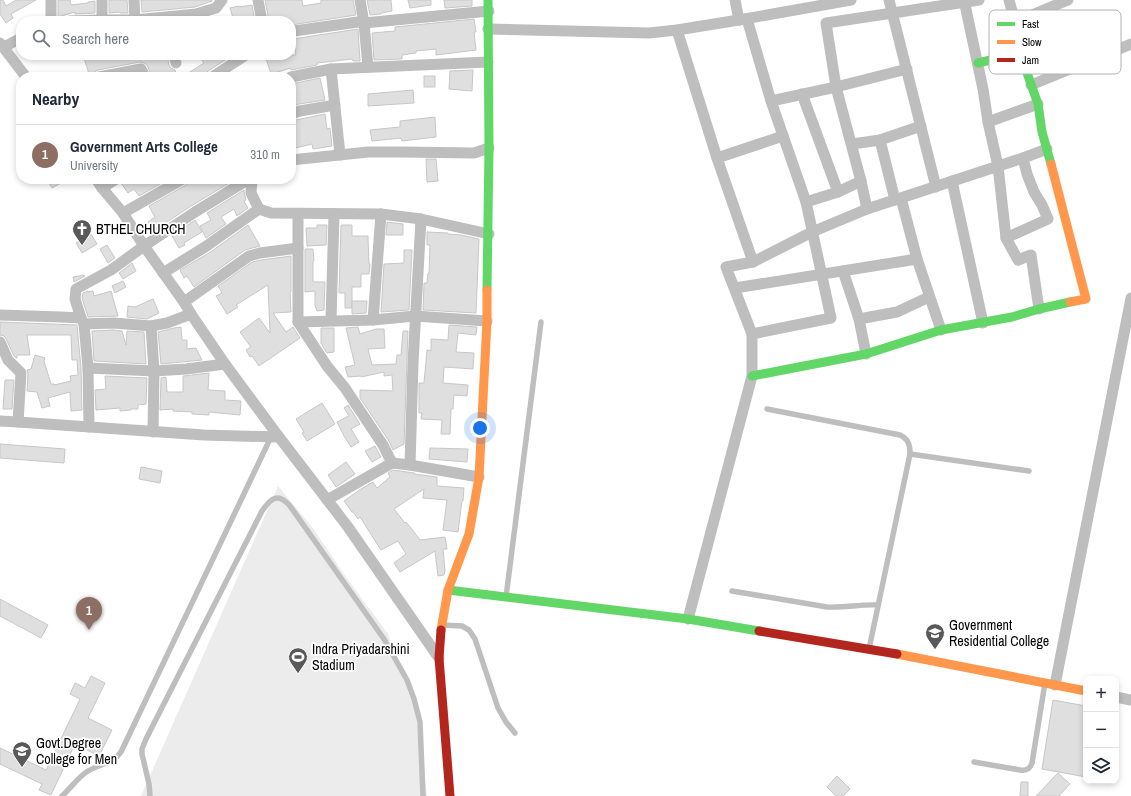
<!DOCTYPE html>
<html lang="en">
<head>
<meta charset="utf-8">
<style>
	body { margin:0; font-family:"Archivo Narrow",sans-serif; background:#f6f6f7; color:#1f2937 }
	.controls { position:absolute; right:12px; bottom:12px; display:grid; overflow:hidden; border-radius:8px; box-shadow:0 2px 6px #0003 }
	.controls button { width:36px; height:36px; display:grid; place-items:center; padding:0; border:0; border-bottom:1px solid #e0e1e3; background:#fff; color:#1f2937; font:20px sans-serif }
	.you { position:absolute; left:480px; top:428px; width:14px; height:14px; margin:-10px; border:3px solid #fff; border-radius:50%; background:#1a73e8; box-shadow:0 0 0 6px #1a73e833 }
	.badge { display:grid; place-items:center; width:26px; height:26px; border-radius:50%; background:#111827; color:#fff; font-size:13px; font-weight:700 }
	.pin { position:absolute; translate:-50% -33px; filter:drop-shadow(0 1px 2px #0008) }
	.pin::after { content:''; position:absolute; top:21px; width:14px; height:12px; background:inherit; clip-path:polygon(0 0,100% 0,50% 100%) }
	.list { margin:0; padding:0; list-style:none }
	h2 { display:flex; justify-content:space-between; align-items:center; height:52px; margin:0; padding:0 16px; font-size:17px }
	h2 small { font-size:13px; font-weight:400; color:#747a83 }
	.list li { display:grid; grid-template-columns:26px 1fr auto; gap:12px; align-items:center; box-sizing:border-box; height:60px; padding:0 16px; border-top:1px solid #e0e1e3 }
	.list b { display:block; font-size:15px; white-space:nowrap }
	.list p { margin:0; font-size:13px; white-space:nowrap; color:#747a83 }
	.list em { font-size:13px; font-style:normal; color:#747a83 }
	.icon { flex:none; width:22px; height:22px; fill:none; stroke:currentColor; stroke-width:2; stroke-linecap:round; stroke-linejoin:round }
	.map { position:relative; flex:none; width:1131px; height:796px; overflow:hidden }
	.search { position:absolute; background:#fff; box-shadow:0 2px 6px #0003; left:16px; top:16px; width:280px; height:44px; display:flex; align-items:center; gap:10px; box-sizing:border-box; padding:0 14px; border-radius:16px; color:#747a83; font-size:15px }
	.panel { position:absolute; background:#fff; box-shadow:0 2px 6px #0003; left:16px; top:72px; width:280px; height:112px; border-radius:16px }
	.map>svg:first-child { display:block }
	.green { fill:#ececec }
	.building { fill:#dfdfdf; stroke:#c7c7c7 }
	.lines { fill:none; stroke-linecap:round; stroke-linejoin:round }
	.lane { stroke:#bebebe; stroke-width:5.5 }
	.street { stroke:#bebebe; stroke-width:11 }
	.fast { stroke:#63d668; stroke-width:9 }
	.slow { stroke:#ff974d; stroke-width:9 }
	.jam { stroke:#b3261e; stroke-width:9 }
	.labels { text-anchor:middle; stroke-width:3.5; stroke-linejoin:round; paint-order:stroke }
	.poi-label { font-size:14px; fill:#000; stroke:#fff; text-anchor:start }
	.key { fill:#fff; stroke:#b2b2b2; stroke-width:1 }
	.key-label { font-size:11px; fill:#000 }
</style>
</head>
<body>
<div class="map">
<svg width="1131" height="796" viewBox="0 0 1131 796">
	<rect width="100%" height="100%" fill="#fff"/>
	<polygon class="green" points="278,486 312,527 346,577 388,634 416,714 427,796 141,796"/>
	<g class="building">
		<polygon points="0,0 3,0 6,6 16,0 36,0 11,14 13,18 6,23 0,14"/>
		<polygon points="58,0 70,0 71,5 88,3 88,2 95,1 95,13 75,14 75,12 58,17"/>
		<polygon points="109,0 127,0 128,13 120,13 119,12 109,13"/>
		<polygon points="141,0 212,0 212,1 195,7 142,12"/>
		<polygon points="265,0 302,0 303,6 321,3 321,0 353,0 356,15 291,25 291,21 269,21"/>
		<polygon points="367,0 391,0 392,11 381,13 381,14 370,15"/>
		<polygon points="408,0 431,0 431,5 410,8"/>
		<polygon points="444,0 472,0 472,6 445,8"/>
		<polygon points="252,5 255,21 234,21 230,8 239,6 239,7"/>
		<polygon points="474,19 476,32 474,32 476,50 436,55 436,49 416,51 416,53 402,55 402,59 374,60 372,33 395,31 395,27"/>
		<polygon points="358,29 360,61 353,61 352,59 317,63 317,65 291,70 291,68 271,74 265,55 296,55 293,39"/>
		<polygon points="83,55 167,55 169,65 171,68 175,70 177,77 152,77 147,65 144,63 140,62 98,70 94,72 92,77 90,77"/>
		<polygon points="198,55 233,55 208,71 206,73 205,77 182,77 204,63"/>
		<polygon points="473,70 472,91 449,89 450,71"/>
		<rect x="424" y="76" width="11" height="11"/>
		<polygon points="320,78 325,100 299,104 291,107 291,84"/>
		<polygon points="413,90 414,103 368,106 368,94"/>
		<polygon points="325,114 327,129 330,128 332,146 313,149 312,144 291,149 291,121"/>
		<polygon points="435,117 436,137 402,141 401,138 372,141 370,130 400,127 400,121"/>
		<polygon points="426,159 436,159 438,181 427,182"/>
		<polygon points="47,179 68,179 52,188"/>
		<polygon points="128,179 169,179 139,196 134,189 128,193 121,183"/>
		<polygon points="190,179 236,179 191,206 155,230 148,222 155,217 149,206 186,185 189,182"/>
		<polygon points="244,190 245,196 246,200 244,201 248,208 237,216 234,209 221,217 226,224 206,238 200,226 211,220 207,213"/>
		<polygon points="195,220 202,232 184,243 185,245 179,248 172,236"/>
		<polygon points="387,222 403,224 403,235 386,235"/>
		<polygon points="248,225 260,246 245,250 194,287 187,276 184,278 180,270 209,253"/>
		<polygon points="317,225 327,225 326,245 307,246 306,228 317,228"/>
		<polygon points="341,225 352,225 352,236 368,236 369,264 370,264 369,274 361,274 361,287 352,287 352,308 345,308 345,293 339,293"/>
		<polygon points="427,232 448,233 448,234 461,235 479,239 476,313 423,310 424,283 427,283 428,273 429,273 430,245 427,245"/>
		<polygon points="91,234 97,244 82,253 76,243"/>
		<polygon points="107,245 115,258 108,263 100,249"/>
		<polygon points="305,249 313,249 314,261 313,261 313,282 325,282 324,310 317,311 315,306 315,291 305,292"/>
		<polygon points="404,250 412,250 409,310 381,312 384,264 404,263"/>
		<polygon points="291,256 291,292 290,292 291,312 273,313 286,332 293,327 300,338 259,366 252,356 250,357 246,350 251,347 240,332 259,318 270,333 268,285 236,305 238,307 227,314 216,296 222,293 218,286 252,262 261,260"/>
		<polygon points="132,263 136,271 123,279 119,273"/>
		<polygon points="84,275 85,276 74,282 73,277"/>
		<polygon points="123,281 126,287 115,293 112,286"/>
		<polygon points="88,291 88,292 93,291 94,296 111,291 118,316 88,317 82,298 83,293"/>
		<polygon points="153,299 159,313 147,319 127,317 128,306 135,307"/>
		<polygon points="352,301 367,301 366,313 352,314"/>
		<polygon points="0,322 77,325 81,368 82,410 71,411 70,392 48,398 50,406 42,408 37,392 27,391 28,373 27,370 31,369 35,355 45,358 44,361 51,384 54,384 54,385 71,381 70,376 78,375 77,360 72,360 71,335 27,335 30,355 17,355 17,358 16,358 14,356 6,339 4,336 0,335"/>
		<polygon points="449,325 477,327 476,335 458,333 456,352 474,353 473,369 444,367 443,383 468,385 467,396 454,395 453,409 451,409 450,434 441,434 442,420 421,419 422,413 419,413 419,383 424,383 427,350 431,351 431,339 448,340"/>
		<polygon points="181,327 182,340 187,340 187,349 196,348 202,360 161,364 158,332 174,328"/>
		<polygon points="358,327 360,334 376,329 384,329 385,348 368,349 372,365 396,364 397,355 401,355 403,331 408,331 404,444 393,450 389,441 360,398 360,390 393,391 392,375 384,376 384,372 361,377 361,376 348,377 345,367 355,365 346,328"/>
		<polygon points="321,328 334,328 334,352 327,353 323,347 322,344 321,344"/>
		<polygon points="114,330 122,331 126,345 127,331 144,332 146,364 94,361 92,331"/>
		<polygon points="209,373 208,390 225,391 225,400 241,401 240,415 209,412 209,415 192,414 192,412 173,411 173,409 160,410 161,378 166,377 167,392 183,392 183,376"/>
		<polygon points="105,376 147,378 146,404 138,405 138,409 131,409 131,410 120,411 120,408 96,410 95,390 106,389"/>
		<polygon points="5,380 14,380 12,409 3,409"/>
		<polygon points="322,403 335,424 307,441 302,433 304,432 296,419"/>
		<polygon points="348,405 360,424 351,429 359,442 351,447 344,436 337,422 349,416 344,408"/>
		<polygon points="0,444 65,449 64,463 0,458"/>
		<polygon points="375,446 381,457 372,462 365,451"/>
		<polygon points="430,448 468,449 467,462 429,459"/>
		<polygon points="346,462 355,474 336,487 328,475"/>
		<polygon points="141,467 162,471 160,483 139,479"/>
		<polygon points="393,470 414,473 414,474 437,477 437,486 464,488 463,501 462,501 458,532 443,530 447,500 423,498 424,489 394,509 405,523 406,522 411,528 420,540 445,537 447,549 443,549 445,571 444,575 438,576 435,551 400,572 394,563 406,554 398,541 381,550 360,517 358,519 353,512 352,512 344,501 361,489 373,482 377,488 390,477 388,473"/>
		<polygon points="0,599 48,625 41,638 0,616"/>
		<polygon points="91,676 105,683 88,718 112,730 99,756 75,744 51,795 39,790 42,784 0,764 0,748 46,770 80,699 70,694 75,683 85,688"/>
		<polygon points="1053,700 1086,706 1086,777 1042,769"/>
		<polygon points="1058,773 1070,784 1059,796 1036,796"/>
		<polygon points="837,776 850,789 843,796 836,796 827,787"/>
		<polygon points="1021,782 1028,782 1028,796 1020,796"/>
	</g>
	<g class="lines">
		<g class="lane">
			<path d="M767 409 900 435C908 439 910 444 910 454L869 649"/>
			<polyline points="910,454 1029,471"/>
			<path d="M732 591 827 607C845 608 860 604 878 605"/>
			<polyline points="506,597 541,322"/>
			<polyline points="442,625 462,626 469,630 475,639 498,708 506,722 515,733"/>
			<path d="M974 762 1020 770C1026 771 1030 769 1032 763L1045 683"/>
			<path d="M62 796C71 788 78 777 88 771 99 764 113 764 121 752L271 437"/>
			<path d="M150 796 149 784 142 754V749L146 739 262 511C271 498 278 492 290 506L384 639 407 680 414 699 420 722 423 796"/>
		</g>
		<g class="street">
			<polyline points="134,0 135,20"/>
			<polyline points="258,0 262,21"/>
			<polyline points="360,0 364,23 368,67"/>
			<polyline points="735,0 739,20"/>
			<polyline points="889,0 936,187"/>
			<polyline points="964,0 983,89 988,122 998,166 1006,238 1018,260 1031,255 1039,309"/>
			<polyline points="1009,0 1015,22 1015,38 1020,53"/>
			<polyline points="747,19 771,101 806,202 831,318 752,334"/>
			<polyline points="102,20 135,20 196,14 216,8 222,0"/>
			<polyline points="51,21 51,0"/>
			<polyline points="70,21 102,20 102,0"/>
			<polyline points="1015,22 1068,0"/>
			<polyline points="488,29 649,33 677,30 739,20 851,0"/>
			<polyline points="677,30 717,158 753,262 726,267 752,334 752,376 688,619"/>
			<polyline points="291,32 294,31 358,22 364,23 489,11"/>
			<polyline points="0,43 26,77"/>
			<polyline points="4,47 21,38"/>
			<polyline points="174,55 176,63"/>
			<polyline points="331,69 340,155"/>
			<polyline points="99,77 141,69 145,77"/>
			<polyline points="212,77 246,55"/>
			<polyline points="291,77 331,69 488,62"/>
			<polyline points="1031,85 1131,44"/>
			<polyline points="802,94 838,192"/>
			<polyline points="771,101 836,87 907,69"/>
			<polyline points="291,114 300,111 335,105"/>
			<polyline points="988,122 1038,104"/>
			<polyline points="880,140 895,200"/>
			<polyline points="852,144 880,140 921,126"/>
			<polyline points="717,158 783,136"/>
			<polyline points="291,160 368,152 402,152 474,153 489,148"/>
			<polyline points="96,179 102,188 123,213 144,246 184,302 191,314 225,364 279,437 348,527 439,658"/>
			<polyline points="252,179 251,193 259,209 271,213 381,214 421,219"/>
			<polyline points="952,181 983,323"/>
			<polyline points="102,188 116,179"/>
			<polyline points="901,198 917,259"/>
			<polyline points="806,202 838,192 861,181"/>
			<polyline points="867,209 861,181 836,87 826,23 979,0"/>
			<polyline points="123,213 183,179"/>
			<polyline points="298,214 298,322"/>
			<polyline points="1006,238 1048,219 1042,205 1034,192 1027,174 1023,158"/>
			<polyline points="753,262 812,232 867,209 1023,158 1047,149"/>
			<polyline points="843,271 859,319 866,354"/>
			<polyline points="163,273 205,247 259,209"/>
			<polyline points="735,288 917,259 941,330"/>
			<polyline points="184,302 249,256 260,253 298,248"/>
			<polyline points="0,315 61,317 81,318 84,324 114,323 151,326 167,323 191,314"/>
			<polyline points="81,318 75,299 76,289 111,270 144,246 195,212 249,179"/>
			<polyline points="859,319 897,312 929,297"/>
			<polyline points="331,320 334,214"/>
			<polyline points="373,320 381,214"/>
			<polyline points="84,324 88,368 89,427"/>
			<polyline points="151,326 154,371 153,432"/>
			<polyline points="0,342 8,360 21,373 18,422 0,421"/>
			<polyline points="88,368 154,371 186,369 225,364"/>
			<polyline points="18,422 204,435 279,437"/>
			<polyline points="392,463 383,445 345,388 327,366 298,322 373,320 415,316 487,321"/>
			<polyline points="410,465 413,363 421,219 489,234"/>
			<polyline points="327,500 392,463 410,465 479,477"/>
			<polyline points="1055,685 1131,298"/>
			<polyline points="1116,697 1131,700"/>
		</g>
		<g class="fast">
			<polyline points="978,63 1020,53 1038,104 1042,132 1051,164"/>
			<polyline points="487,290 489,148 488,0"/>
			<polyline points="752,376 866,354 941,330 1012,317 1039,309 1070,302"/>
			<polyline points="448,590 688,619 759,631"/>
		</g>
		<g class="slow">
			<polyline points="1051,164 1086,299 1070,302"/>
			<polyline points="441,630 448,590 469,534 479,477 487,321 487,290"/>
			<polyline points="897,654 1086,691"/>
		</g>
		<g class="jam">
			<polyline points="441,630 439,658 450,796"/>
			<polyline points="759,631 897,654"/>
		</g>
	</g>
	<defs>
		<g id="church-pin" transform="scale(1)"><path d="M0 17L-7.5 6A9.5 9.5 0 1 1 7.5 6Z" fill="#595959" stroke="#fff"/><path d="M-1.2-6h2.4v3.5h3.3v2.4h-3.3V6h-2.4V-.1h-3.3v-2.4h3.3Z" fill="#fff"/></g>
		<g id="university-pin" transform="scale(1)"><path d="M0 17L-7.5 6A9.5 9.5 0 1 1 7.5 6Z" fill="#595959" stroke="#fff"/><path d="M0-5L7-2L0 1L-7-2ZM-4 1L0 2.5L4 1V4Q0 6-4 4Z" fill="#fff"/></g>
		<g id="stadium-pin" transform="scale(1)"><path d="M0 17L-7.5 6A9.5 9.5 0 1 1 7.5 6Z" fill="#595959" stroke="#fff"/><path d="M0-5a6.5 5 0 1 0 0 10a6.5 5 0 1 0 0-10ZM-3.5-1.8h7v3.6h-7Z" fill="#fff"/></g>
	</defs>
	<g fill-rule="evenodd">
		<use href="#church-pin" x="82" y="229"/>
		<use href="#university-pin" x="935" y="633"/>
		<use href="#stadium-pin" x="298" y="657"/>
		<use href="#university-pin" x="22" y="751"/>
	</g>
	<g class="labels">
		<g class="poi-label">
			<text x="96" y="234">BTHEL CHURCH</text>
			<text x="949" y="630">Government<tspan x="949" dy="16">Residential College</tspan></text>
			<text x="312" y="654">Indra Priyadarshini<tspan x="312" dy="16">Stadium</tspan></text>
			<text x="36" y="748">Govt.Degree<tspan x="36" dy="16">College for Men</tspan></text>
		</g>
	</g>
	<rect x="989" y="10" width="132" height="64" rx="6" class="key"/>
	<rect x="997" y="22" width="18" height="4" fill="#63d668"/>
	<rect x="997" y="40" width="18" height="4" fill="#ff974d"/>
	<rect x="997" y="58" width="18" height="4" fill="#b3261e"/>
	<g class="key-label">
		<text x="1022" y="28">Fast</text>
		<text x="1022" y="46">Slow</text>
		<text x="1022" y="64">Jam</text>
	</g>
</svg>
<div class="controls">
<button>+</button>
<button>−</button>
<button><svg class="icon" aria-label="layers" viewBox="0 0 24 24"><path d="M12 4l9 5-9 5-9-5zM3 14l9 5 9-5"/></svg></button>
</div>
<div class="you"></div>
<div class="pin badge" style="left:89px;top:630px;background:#8d6e63">1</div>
<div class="search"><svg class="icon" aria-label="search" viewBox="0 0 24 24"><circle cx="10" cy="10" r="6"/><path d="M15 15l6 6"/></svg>Search here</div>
<section class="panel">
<h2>Nearby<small></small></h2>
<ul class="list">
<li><span class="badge" style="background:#8d6e63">1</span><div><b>Government Arts College</b><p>University</p></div><em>310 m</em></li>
</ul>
</section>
</div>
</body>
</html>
